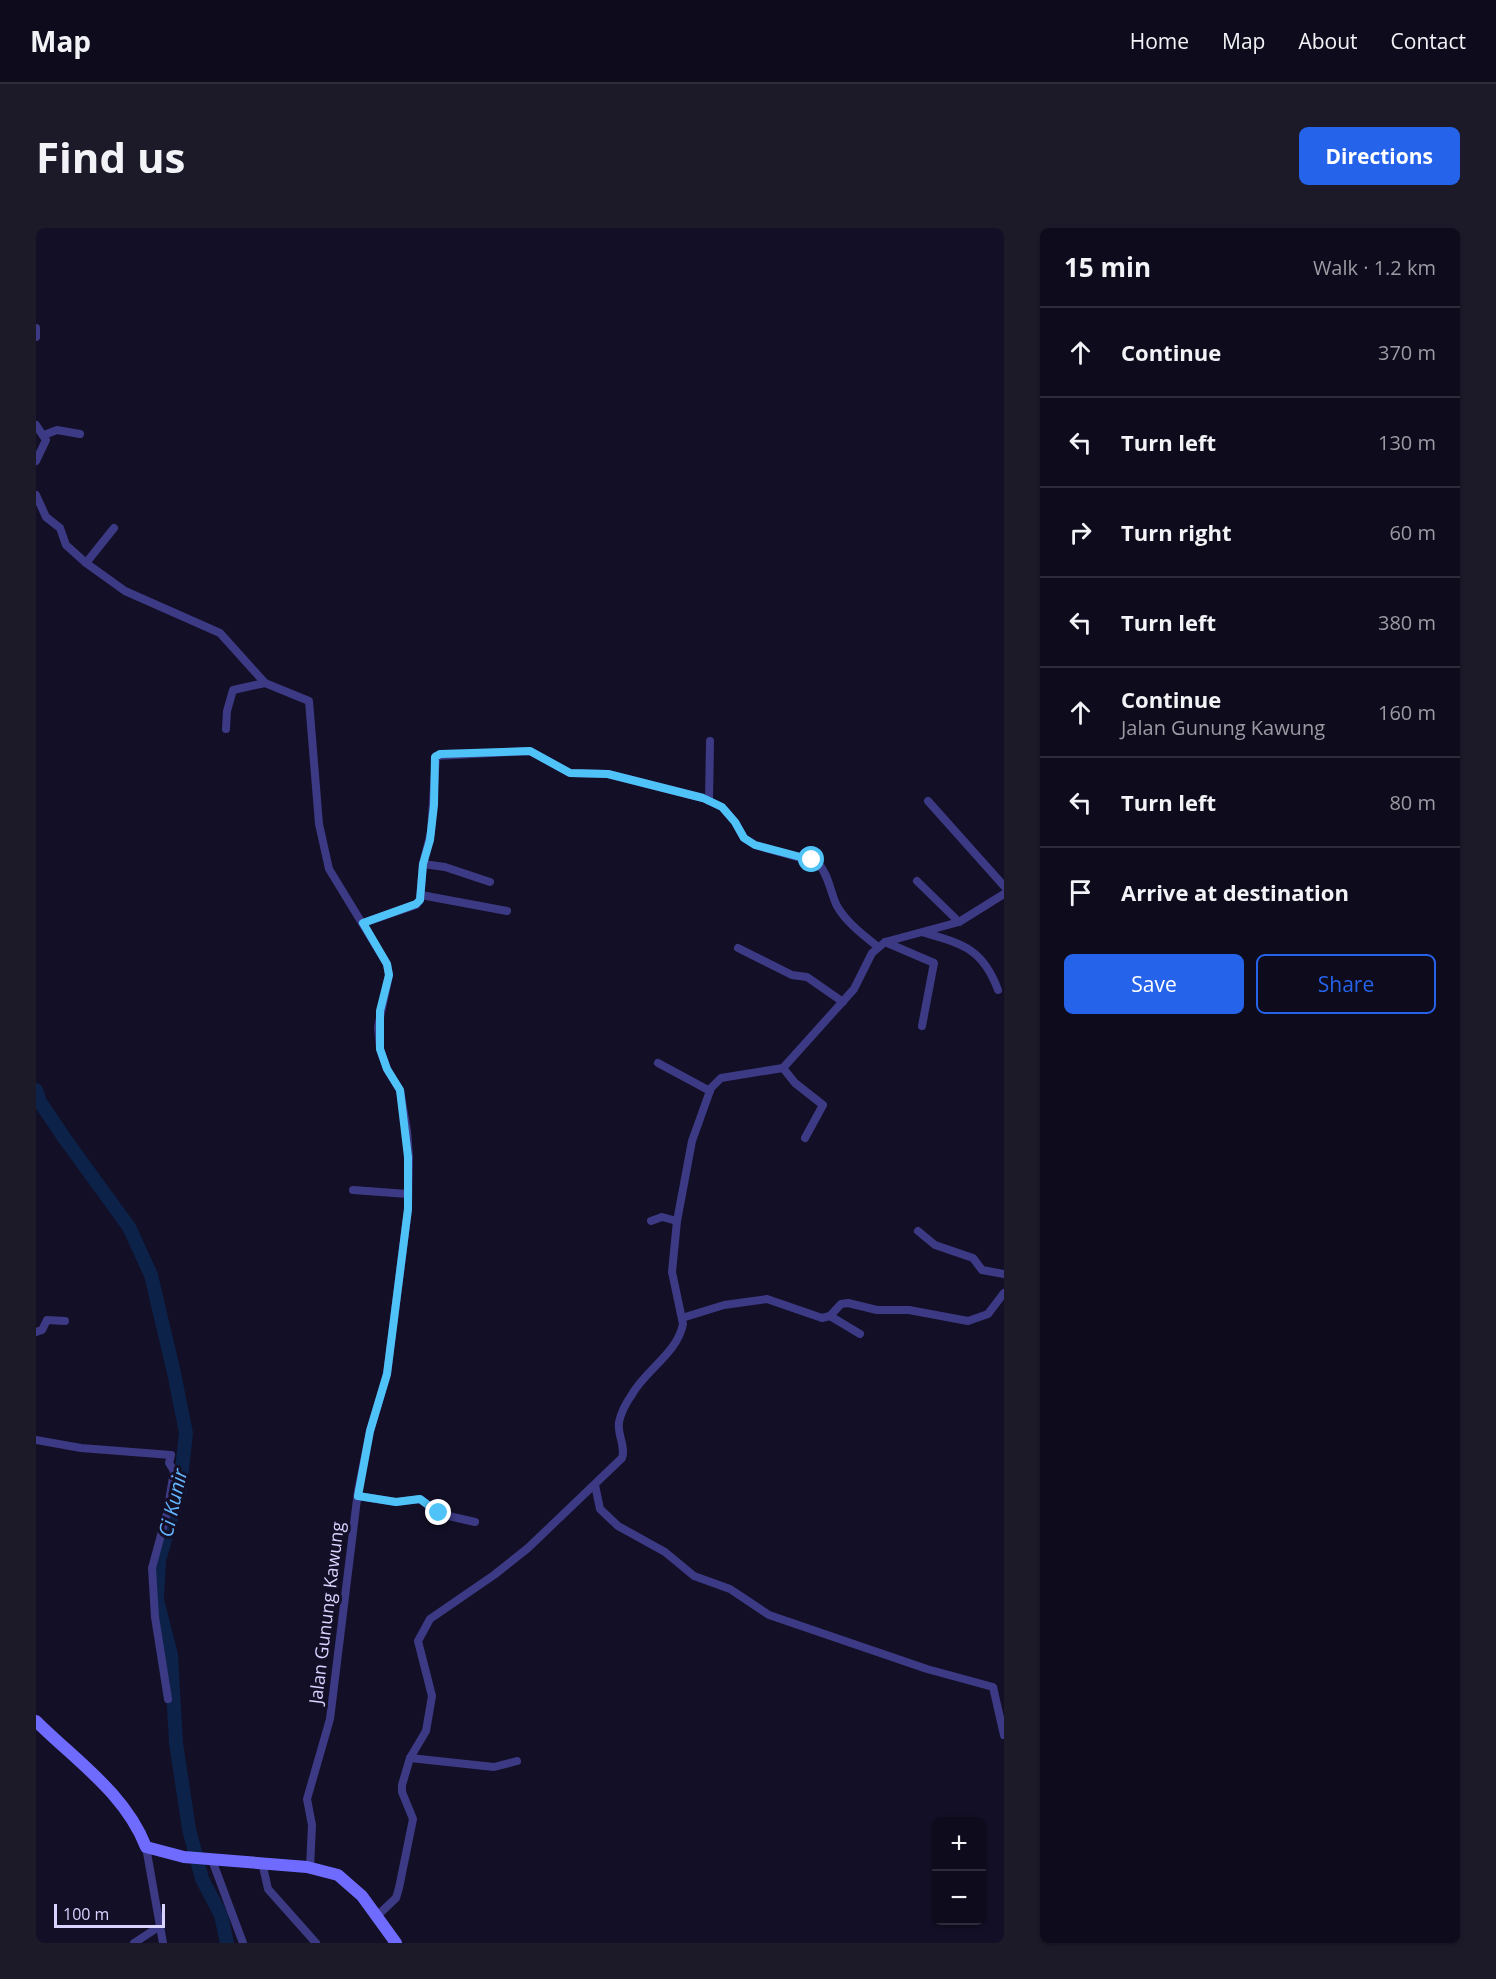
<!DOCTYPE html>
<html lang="en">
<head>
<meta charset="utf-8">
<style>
	body { margin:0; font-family:"Open Sans",sans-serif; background:#1c1929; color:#f1f3f6 }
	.controls { position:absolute; right:18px; bottom:18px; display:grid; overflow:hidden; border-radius:9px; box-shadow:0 2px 4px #0004 }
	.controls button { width:54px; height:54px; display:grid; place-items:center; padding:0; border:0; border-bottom:2px solid #2e2b3b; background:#0e0b1c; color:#f1f3f6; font:30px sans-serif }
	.scale { position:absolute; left:18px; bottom:15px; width:111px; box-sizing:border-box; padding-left:6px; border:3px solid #d9d4ff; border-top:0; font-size:16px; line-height:21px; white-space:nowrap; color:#d9d4ff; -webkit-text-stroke:4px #130f26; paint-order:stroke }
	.stop { position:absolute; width:18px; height:18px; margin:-14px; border:4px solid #4fc3f7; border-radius:50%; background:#fff }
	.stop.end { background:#4fc3f7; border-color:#fff; box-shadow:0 2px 6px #0008 }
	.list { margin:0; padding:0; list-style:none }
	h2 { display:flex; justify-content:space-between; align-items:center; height:78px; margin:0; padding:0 24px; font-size:26px }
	h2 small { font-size:20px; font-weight:400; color:#9b9ba3 }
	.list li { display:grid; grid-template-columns:39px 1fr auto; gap:18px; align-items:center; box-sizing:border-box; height:90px; padding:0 24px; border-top:2px solid #2e2b3b }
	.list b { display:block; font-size:22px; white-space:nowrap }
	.list p { margin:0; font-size:20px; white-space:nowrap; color:#9b9ba3 }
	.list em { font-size:20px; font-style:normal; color:#9b9ba3 }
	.actions { display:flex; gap:12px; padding:18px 24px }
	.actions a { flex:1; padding:14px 0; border:2px solid #2563eb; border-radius:9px; text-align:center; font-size:21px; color:#2563eb }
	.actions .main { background:#2563eb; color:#fff }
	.icon { flex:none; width:33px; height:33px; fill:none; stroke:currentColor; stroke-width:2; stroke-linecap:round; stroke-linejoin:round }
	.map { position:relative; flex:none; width:968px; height:1715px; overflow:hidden; border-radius:9px }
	header { display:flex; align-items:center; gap:36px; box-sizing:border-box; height:84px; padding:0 30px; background:#0e0b1c; border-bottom:2px solid #2e2b3b }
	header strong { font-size:28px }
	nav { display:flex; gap:33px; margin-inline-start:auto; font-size:21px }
	.intro { display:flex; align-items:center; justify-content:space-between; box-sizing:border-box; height:144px; padding:0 36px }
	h1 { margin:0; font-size:42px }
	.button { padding:15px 27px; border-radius:9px; background:#2563eb; color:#fff; font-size:21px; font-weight:700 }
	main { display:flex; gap:36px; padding:0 36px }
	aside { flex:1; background:#0e0b1c; border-radius:9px; box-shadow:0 2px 4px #0004 }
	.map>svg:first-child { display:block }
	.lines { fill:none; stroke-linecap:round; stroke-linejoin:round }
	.river { stroke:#0c2248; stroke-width:14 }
	.street { stroke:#3d3a85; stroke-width:8 }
	.secondary { stroke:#6f6bff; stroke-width:12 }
	.route { stroke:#4fc3f7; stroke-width:8 }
	.labels { text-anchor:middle; stroke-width:6; stroke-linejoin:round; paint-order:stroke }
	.street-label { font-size:18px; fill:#d9d4ff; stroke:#130f26 }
	.water-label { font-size:20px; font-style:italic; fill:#62b6ff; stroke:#130f26 }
</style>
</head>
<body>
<header>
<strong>Map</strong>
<nav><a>Home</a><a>Map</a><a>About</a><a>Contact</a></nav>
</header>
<div class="intro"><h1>Find us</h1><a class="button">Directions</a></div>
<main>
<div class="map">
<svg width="968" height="1715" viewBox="0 0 968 1715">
	<rect width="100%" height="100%" fill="#130f26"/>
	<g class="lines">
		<polyline class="river" points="0,862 4,874 29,911 93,999 115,1047 138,1145 150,1205 144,1260 123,1332 121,1372 135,1427 140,1515 153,1601 166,1651 185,1687 191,1715"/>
		<g class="street">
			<polyline points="0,100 0,109"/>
			<polyline points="0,197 10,212 0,233"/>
			<polyline points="8,207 21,202 44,206"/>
			<polyline points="0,267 10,289 24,300 30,317 50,335 89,363 184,405 229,455 273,473 283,596 293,641 351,736 353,747 342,799 344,821 351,841 364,862 371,903 373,929 372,981 351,1146 334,1203 322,1263 294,1491 271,1571 276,1597 274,1640"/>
			<polyline points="50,335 78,300"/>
			<polyline points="190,501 191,483 197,462 229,455"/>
			<polyline points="673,573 674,513"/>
			<polyline points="892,573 968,658"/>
			<polyline points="387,636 409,639 454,654"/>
			<polyline points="881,653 923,694"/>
			<polyline points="385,667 471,683"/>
			<path d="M327 695 380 677 384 672 387 636 395 604 400 528 494 523 534 545 572 546 667 570 686 579 699 594 708 610 719 617 782 635C793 647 794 664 801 678 810 694 827 707 841 718"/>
			<path d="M889 705C927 716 947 721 962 762"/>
			<polyline points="849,714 898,735 886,798"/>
			<polyline points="702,720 756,747 771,749 807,774"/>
			<polyline points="622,835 674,863"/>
			<polyline points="747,840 759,855 787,877 769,910"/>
			<polyline points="317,962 372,966"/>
			<polyline points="615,993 626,989 641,993"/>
			<polyline points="882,1003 899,1017 937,1030 946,1042 968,1046"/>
			<polyline points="794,1088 824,1106"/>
			<polyline points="646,1090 688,1077 731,1071 786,1090 794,1088 805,1076 812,1075 841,1082 873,1082 932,1093 952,1086 968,1065"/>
			<polyline points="0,1104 6,1102 11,1092 29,1093"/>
			<polyline points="0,1212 45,1220 135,1227 133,1235 138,1243 131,1285 116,1340 119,1389 132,1471"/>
			<polyline points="559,1257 564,1281 582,1298 629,1324 658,1348 694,1361 733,1387 891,1441 957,1459 968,1507"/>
			<polyline points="322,1268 360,1274 384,1271 404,1286 439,1294"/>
			<polyline points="374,1530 458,1539 481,1533"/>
			<polyline points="110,1619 127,1715"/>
			<polyline points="176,1632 207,1715"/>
			<polyline points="226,1634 232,1661 280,1715"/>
			<path d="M341 1688 360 1670 363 1660 377 1591 366 1564V1557L374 1530 390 1503 396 1468 382 1413 394 1391 458 1347 492 1320 586 1230C590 1219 581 1206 583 1194 585 1185 590 1175 595 1168 609 1142 641 1126 647 1096L636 1044 641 993 656 913 675 860 685 850 747 840 818 761 836 725 849 714 923 694 968 666"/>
			<polyline points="98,1715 124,1698"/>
		</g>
		<path class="secondary" d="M0 1493C39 1532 89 1565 110 1619L148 1629 271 1639 302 1647 326 1668 360 1715"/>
	</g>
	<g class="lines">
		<polyline class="route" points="403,1285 384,1271 360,1274 322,1268 334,1203 351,1146 372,981 372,929 364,862 351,841 344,821 344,783 353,747 351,736 327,695 380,676 384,672 387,636 394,612 398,577 399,529 404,526 494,523 534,545 572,546 667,570 686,579 699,594 708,610 719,617 776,632"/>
	</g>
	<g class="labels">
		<g class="street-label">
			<text transform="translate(291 1385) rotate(-83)" y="6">Jalan Gunung Kawung</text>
		</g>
		<g class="water-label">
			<text transform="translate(137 1275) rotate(-77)" y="7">Ci Kunir</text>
		</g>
	</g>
</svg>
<div class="controls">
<button>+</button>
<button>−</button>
</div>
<div class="scale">100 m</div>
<div class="stop" style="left:776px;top:632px"></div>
<div class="stop end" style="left:403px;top:1285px"></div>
</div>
<aside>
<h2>15 min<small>Walk · 1.2 km</small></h2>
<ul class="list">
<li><svg class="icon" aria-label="ahead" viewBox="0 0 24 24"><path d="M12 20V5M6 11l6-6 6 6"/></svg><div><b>Continue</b></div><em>370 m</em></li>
<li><svg class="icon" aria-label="left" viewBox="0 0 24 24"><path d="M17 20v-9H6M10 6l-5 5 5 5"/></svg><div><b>Turn left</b></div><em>130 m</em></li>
<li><svg class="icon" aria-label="right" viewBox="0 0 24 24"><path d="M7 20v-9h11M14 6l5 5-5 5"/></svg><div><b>Turn right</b></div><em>60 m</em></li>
<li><svg class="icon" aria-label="left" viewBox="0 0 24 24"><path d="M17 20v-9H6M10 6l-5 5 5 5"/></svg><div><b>Turn left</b></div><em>380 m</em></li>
<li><svg class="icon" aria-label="ahead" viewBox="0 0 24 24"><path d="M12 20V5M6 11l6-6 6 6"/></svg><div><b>Continue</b><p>Jalan Gunung Kawung</p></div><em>160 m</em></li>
<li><svg class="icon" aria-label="left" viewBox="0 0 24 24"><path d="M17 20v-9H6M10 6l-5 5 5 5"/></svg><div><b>Turn left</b></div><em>80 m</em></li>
<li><svg class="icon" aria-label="arrive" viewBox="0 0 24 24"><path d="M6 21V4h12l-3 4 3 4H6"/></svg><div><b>Arrive at destination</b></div></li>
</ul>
<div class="actions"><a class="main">Save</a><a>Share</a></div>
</aside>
</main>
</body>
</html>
